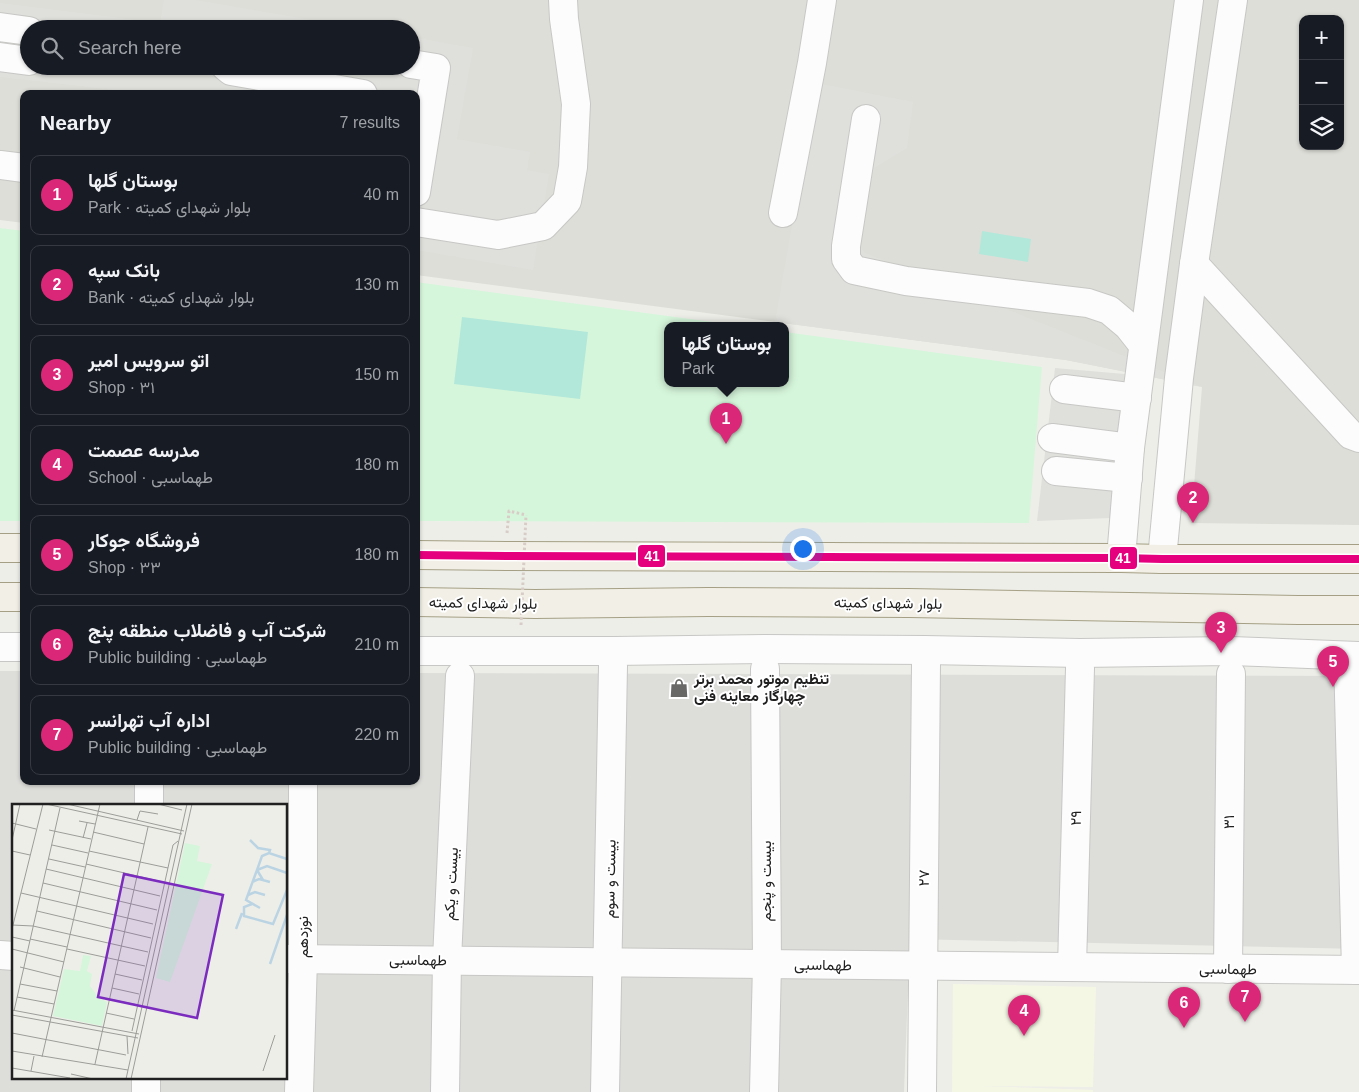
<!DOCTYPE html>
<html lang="en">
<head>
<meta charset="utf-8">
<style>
	body { margin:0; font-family:Arial,Vazirmatn,sans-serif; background:#242831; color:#f1f3f6 }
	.controls { position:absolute; right:15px; top:15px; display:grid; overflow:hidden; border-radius:10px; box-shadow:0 1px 4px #0004 }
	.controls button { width:45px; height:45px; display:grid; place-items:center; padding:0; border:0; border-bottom:1px solid #363941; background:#171b24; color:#f1f3f6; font:25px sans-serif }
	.you { position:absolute; left:802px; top:548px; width:18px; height:18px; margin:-12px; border:4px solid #fff; border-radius:50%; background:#1a73e8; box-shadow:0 0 0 8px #1a73e833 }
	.badge { display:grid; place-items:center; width:32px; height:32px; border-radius:50%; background:#db2777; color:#fff; font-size:16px; font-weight:700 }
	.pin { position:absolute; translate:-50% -41px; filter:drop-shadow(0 1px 2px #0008) }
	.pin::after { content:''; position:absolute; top:26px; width:18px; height:15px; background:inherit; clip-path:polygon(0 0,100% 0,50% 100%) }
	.popup { position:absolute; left:664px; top:322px; width:125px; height:65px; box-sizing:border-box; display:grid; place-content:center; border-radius:10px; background:#171b24; filter:drop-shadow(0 1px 4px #0005); font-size:16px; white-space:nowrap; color:#9ea1a6 }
	.popup b { font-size:19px; color:#f1f3f6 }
	.popup::after { content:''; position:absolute; left:50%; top:100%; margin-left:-10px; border:10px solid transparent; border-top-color:#171b24 }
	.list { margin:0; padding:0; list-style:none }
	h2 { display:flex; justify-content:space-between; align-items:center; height:65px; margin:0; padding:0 20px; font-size:21px }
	h2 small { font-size:16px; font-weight:400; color:#9ea1a6 }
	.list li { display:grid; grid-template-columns:32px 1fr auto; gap:15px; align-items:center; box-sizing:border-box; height:80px; margin:0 10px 10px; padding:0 10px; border:1px solid #363941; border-radius:10px }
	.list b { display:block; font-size:19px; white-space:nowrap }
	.list p { margin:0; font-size:16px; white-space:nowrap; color:#9ea1a6 }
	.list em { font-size:16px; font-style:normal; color:#9ea1a6 }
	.icon { flex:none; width:28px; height:28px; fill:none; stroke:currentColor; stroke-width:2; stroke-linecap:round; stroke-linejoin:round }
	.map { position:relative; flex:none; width:1359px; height:1092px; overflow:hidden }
	.search { position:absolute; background:#171b24; box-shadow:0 1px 4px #0004; left:20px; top:20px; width:400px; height:55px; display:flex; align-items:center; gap:12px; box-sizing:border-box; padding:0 18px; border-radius:28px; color:#9ea1a6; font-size:19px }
	.panel { position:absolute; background:#171b24; box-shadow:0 1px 4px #0004; left:20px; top:90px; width:400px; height:695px; border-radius:10px }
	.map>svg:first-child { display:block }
	.residential { fill:#ddddda; fill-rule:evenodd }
	.education { fill:#f5f7e5 }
	.airport { fill:#deded8; fill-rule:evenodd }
	.park { fill:#d6f6db }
	.pitch { fill:#b2e8da }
	.parking { fill:#dfdfdc }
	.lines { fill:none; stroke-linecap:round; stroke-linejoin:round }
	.minor-casing { stroke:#c7c7c5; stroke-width:30 }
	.major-casing { stroke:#a5a085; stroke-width:30 }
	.path { stroke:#d8ccc7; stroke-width:3; stroke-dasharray:2.5 2.5; stroke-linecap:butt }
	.minor { stroke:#fcfcfc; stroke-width:28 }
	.major { stroke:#f1efe6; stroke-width:28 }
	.path-bridge { stroke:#d8ccc7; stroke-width:3; stroke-dasharray:2.5 2.5; stroke-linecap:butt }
	.bus-1-casing { stroke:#fff; stroke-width:11 }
	.bus-1 { stroke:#e5007d; stroke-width:8 }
	.labels { text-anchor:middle; stroke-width:4; stroke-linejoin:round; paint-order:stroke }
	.street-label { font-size:15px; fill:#202020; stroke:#fff }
	.poi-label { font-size:15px; font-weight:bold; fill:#202020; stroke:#fff; text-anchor:start }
	.inset-river { fill:none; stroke:#bbd4e3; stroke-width:2.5 }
	.inset-road { fill:none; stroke:#9c9c99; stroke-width:1 }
	.view { fill:#7b2cbf; fill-opacity:0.15; stroke:#7b2cbf; stroke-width:2.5 }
	.inset-edge { fill:none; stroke:#202020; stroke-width:2.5 }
	.line-badge { stroke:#fff; stroke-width:2 }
	.badge-label { font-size:14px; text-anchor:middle; font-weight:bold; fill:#fff }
</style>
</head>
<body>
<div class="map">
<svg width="1359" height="1092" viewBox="0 0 1359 1092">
	<rect width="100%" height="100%" fill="#eeeee9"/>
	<path class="residential" d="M0 671H24V781H416V673L1359 676V949L910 939 904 1092H0ZM14 806H286V1078H14Z"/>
	<polygon class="education" points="953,984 1096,987 1093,1087 981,1086 1093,1090 1093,1092 952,1092"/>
	<path class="airport" d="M0 0H1359V525L1191 523 1202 387 1066 360 416 275V94H24V223L0 220ZM1303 19H1340V146H1303ZM29 29H411V66H29Z"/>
	<g class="park">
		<polygon points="0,228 24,231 24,521 0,521"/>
		<polygon points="416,282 735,325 667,325 667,383 785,383 785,332 1042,367 1029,523 416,521"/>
	</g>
	<g class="pitch">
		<polygon points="982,231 1031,239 1028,262 979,254"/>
		<polygon points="462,317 588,332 580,399 454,384"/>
	</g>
	<g class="parking">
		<polygon points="164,0 196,0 363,29 29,29 29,66 411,66 411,37 473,48 457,139 530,152 527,170 549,174 533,270 416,250 416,94 151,94 0,77 0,3 160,23"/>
		<polygon points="817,83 913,102 907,148 874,168 856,241 865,253 1202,387 1066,360 775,322"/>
		<polygon points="1055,368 1125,374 1111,518 1037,521"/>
	</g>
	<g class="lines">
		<g class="minor-casing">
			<g id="minor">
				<polyline points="0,27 29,31"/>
				<polyline points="0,57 29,61"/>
				<polyline points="411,64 436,68 416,192"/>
				<polyline points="225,66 231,71 363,94"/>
				<polyline points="866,119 846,246 846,259 854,270 906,281 1088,303 1109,310 1128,326 1143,345"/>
				<polyline points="0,165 24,168"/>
				<polyline points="783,213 812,63 822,0"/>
				<polyline points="416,222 498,235 543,226 567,201 573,167 576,104 564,19 563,0"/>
				<polyline points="1194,264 1351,435 1359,438"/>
				<polyline points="1064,389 1137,398"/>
				<polyline points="1052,438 1130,448"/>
				<polyline points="1056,471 1128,478"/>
				<polyline points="1121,558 1130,448 1189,0"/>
				<polyline points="1162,559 1179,378 1194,264 1233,0"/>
				<polyline points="0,647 24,647"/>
				<polyline points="416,651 614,651 765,649 925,650 1080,653 1231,651 1359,656"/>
				<polyline points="1348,656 1356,970"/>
				<polyline points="149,806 149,781"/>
				<polyline points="0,955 14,956"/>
				<polyline points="286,959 1359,970"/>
				<polyline points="1072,967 1080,668"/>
				<polyline points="1228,969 1231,674"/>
				<polyline points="146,1092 146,1078"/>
				<polyline points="299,1092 303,959 303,781"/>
				<polyline points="445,1092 447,960 460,676"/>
				<polyline points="605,1092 613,666"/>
				<polyline points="764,1092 767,964 765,669"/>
				<polyline points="922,1092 926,664"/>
			</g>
		</g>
		<g class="major-casing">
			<g id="major">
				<polyline points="0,548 24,548"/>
				<polyline points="416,555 506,556 1121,558 1162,559 1359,559"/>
				<polyline points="0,597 24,597"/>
				<polyline points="416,602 535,604 708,602 909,603 1298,610 1359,610"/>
			</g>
		</g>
		<polyline class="path" points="507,533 509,511 526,515"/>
		<use href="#minor" class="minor"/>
		<use href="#major" class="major"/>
		<polyline class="path-bridge" points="521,625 526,515"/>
		<g class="bus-1-casing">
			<polyline id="bus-1" points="416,555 506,556 1121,558 1162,559 1359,559"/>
		</g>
		<use href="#bus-1" class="bus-1"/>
	</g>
	<defs>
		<g id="shop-bare" transform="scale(1.5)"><path d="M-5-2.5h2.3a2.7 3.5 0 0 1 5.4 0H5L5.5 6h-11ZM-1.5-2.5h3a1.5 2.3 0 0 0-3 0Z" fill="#686866" stroke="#fff" stroke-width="2.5" paint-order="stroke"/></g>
	</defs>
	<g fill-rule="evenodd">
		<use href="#shop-bare" x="679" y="688"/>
	</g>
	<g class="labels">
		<g class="street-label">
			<text transform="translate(483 603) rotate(1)" y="5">بلوار شهدای کمیته</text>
			<text transform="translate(888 603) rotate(1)" y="5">بلوار شهدای کمیته</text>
			<text transform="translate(1076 818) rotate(-89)" y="5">۲۹</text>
			<text transform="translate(1229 822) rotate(-89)" y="5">۳۱</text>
			<text transform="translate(924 878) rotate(-89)" y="5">۲۷</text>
			<text transform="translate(610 879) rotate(-89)" y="5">بیست و سوم</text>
			<text transform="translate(766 881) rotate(-90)" y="5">بیست و پنجم</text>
			<text transform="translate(451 884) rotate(-87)" y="5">بیست و یکم</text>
			<text transform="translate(303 937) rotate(-90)" y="5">نوزدهم</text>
			<text transform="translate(418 960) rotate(1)" y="5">طهماسبی</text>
			<text transform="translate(823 965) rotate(1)" y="5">طهماسبی</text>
			<text transform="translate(1228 969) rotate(1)" y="5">طهماسبی</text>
		</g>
		<g class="poi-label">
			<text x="694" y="684">تنظیم موتور محمد برتر<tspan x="694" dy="17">چهارگاز معاینه فنی</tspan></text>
		</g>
	</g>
	<g transform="translate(12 804)">
		<rect width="275" height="275" fill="#eeeee9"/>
		<path d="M173 39 188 42 185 57 200 60 158 178 144 174ZM71 151 79 152 75 167 80 170 78 182 87 194 95 198 90 222 41 212 52 165 68 167Z" fill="#d6f6db"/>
		<path class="inset-river" d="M238 36 246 44 258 46 257 49M251 76 245 66 250 52 257 49 275 55M240 78 247 75 258 78M236 91 243 88 253 91M240 100 232 103V112L261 120 275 86M248 104 234 96 245 66 255 62 275 69M224 125 230 109M258 160 275 111"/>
		<path class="inset-road" d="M34 0 170 30M55 0 172 27M146 0 170 6M125 16 128 7 146 10M67 17 83 20M0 19 24 25M37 26 79 35M81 28 132 40M71 34 75 19M0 36 8 0M40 41 76 49M0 47 18 51M77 47 156 64M37 55 73 63M74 60 151 78M34 65 148 92M31 79 145 106M9 89 141 120M25 107 139 134M0 121 21 122 136 148M0 125 31 0M0 133 18 137M18 135 55 143M0 145 52 158M55 145 133 162M8 163 48 173M103 170 130 176M8 180 45 187M100 184 127 190M5 193 42 200M97 195 126 201M0 206 127 230M2 207 48 4M94 209 122 215M0 211 126 234M120 227 161 41 166 37M0 229 114 251M115 232 116 250M0 247 116 266M30 253 88 0M83 260 136 23M0 264 58 274M19 267 22 252M251 267 263 231M59 270 81 275M114 275 175 0M119 275 180 0"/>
		<path class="view" d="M112 70 211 91 185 214 86 193Z"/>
		<rect width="275" height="275" class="inset-edge"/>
	</g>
	<g class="line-badge">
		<rect x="637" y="544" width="29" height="24" rx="5" fill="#e5007d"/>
		<rect x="1109" y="546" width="29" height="24" rx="5" fill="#e5007d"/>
	</g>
	<g class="badge-label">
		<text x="652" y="561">41</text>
		<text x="1123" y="563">41</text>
	</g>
</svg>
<div class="controls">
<button>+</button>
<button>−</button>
<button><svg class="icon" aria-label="layers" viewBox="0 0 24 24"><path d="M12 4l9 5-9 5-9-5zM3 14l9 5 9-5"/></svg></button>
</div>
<div class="you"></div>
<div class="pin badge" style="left:726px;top:444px">1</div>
<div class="popup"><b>بوستان گلها</b>Park</div>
<div class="pin badge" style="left:1193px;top:523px">2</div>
<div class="pin badge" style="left:1221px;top:653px">3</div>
<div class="pin badge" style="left:1024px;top:1036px">4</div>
<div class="pin badge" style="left:1333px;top:687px">5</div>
<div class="pin badge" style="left:1184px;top:1028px">6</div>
<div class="pin badge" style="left:1245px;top:1022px">7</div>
<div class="search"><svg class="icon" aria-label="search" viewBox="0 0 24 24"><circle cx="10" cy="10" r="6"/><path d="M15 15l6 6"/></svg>Search here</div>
<section class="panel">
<h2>Nearby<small>7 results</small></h2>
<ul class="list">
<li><span class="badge">1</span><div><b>بوستان گلها</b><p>Park · بلوار شهدای کمیته</p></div><em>40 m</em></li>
<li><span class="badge">2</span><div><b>بانک سپه</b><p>Bank · بلوار شهدای کمیته</p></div><em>130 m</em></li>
<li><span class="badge">3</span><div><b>اتو سرویس امیر</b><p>Shop · ۳۱</p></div><em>150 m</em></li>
<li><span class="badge">4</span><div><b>مدرسه عصمت</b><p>School · طهماسبی</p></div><em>180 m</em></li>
<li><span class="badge">5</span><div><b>فروشگاه جوکار</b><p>Shop · ۳۳</p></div><em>180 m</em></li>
<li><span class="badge">6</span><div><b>شرکت آب و فاضلاب منطقه پنج</b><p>Public building · طهماسبی</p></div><em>210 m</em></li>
<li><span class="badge">7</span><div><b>اداره آب تهرانسر</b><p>Public building · طهماسبی</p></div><em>220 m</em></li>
</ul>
</section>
</div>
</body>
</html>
